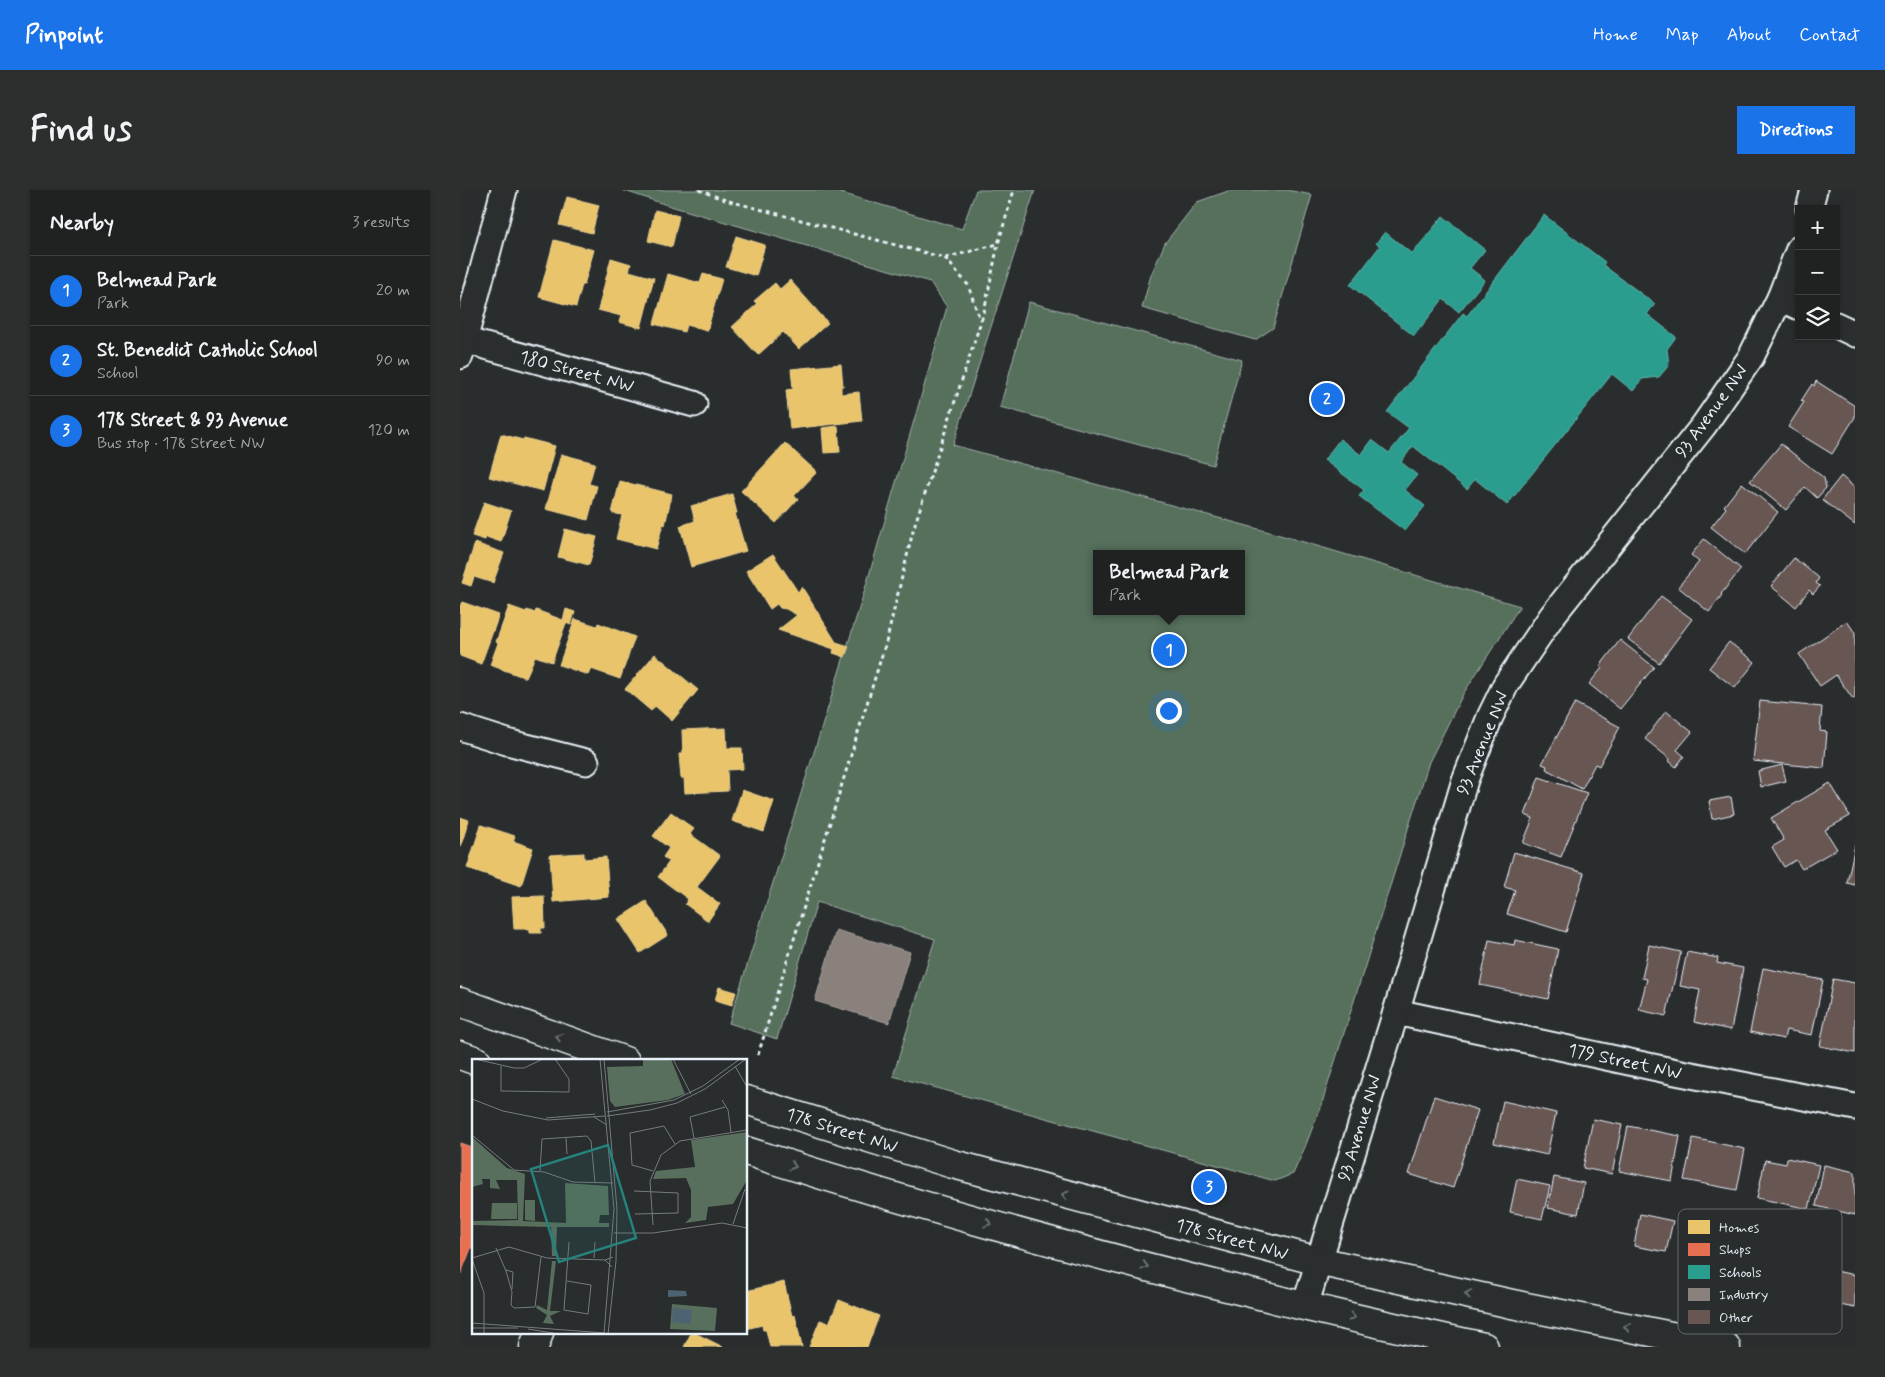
<!DOCTYPE html>
<html lang="en">
<head>
<meta charset="utf-8">
<style>
	body { margin:0; font-family:Mynerve,sans-serif; background:#2d2f2f; color:#f1f3f6 }
	.controls { position:absolute; right:15px; top:15px; display:grid; overflow:hidden; border-radius:0px; box-shadow:0 1px 4px #0004 }
	.controls button { width:45px; height:45px; display:grid; place-items:center; padding:0; border:0; border-bottom:1px solid #3d3f40; background:#202222; color:#f1f3f6; font:25px sans-serif }
	.you { position:absolute; left:708px; top:520px; width:18px; height:18px; margin:-12px; border:4px solid #fff; border-radius:50%; background:#1a73e8; box-shadow:0 0 0 8px #1a73e833 }
	.badge { display:grid; place-items:center; width:32px; height:32px; border-radius:50%; background:#1a73e8; color:#fff; font-size:16px; font-weight:700 }
	.pin { position:absolute; translate:-50% -50%; border:2px solid #fff; box-shadow:0 1px 5px #0006 }
	.popup { position:absolute; left:633px; top:360px; width:152px; height:65px; box-sizing:border-box; display:grid; place-content:center; border-radius:0px; background:#202222; filter:drop-shadow(0 1px 4px #0005); font-size:16px; white-space:nowrap; color:#a2a4a5 }
	.popup b { font-size:19px; color:#f1f3f6 }
	.popup::after { content:''; position:absolute; left:50%; top:100%; margin-left:-10px; border:10px solid transparent; border-top-color:#202222 }
	.list { margin:0; padding:0; list-style:none }
	h2 { display:flex; justify-content:space-between; align-items:center; height:65px; margin:0; padding:0 20px; font-size:21px }
	h2 small { font-size:16px; font-weight:400; color:#a2a4a5 }
	.list li { display:grid; grid-template-columns:32px 1fr auto; gap:15px; align-items:center; box-sizing:border-box; height:70px; padding:0 20px; border-top:1px solid #3d3f40 }
	.list b { display:block; font-size:19px; white-space:nowrap }
	.list p { margin:0; font-size:16px; white-space:nowrap; color:#a2a4a5 }
	.list em { font-size:16px; font-style:normal; color:#a2a4a5 }
	.icon { flex:none; width:28px; height:28px; fill:none; stroke:currentColor; stroke-width:2; stroke-linecap:round; stroke-linejoin:round }
	.map { position:relative; flex:none; width:1395px; height:1157px; overflow:hidden; border-radius:0px }
	header { display:flex; align-items:center; gap:30px; box-sizing:border-box; height:70px; padding:0 25px; background:#1a73e8; color:#fff }
	header strong { font-size:24px }
	nav { display:flex; gap:28px; margin-inline-start:auto; font-size:18px }
	.intro { display:flex; align-items:center; justify-content:space-between; box-sizing:border-box; height:120px; padding:0 30px }
	h1 { margin:0; font-size:35px }
	.button { padding:12px 22px; border-radius:0px; background:#1a73e8; color:#fff; font-size:18px; font-weight:700 }
	main { display:flex; gap:30px; padding:0 30px }
	aside { flex:1; background:#202222; border-radius:0px; box-shadow:0 1px 4px #0004 }
	.map>svg:first-child { display:block }
	.green { fill:#576f5c; stroke:#a0b0aa; fill-rule:evenodd }
	.homes { fill:#e9c46a; stroke:#e9d295 }
	.shops { fill:#e76f51; stroke:#e79683 }
	.schools { fill:#2a9d8f; stroke:#63b6ae }
	.industry { fill:#8a817c; stroke:#a6a3a1 }
	.building { fill:#685653; stroke:#e8f1f8 }
	.lines { fill:none; stroke-linecap:round; stroke-linejoin:round }
	.street-casing { stroke:#e8f1f8; stroke-width:29 }
	.secondary-casing { stroke:#e8f1f8; stroke-width:31 }
	.path { stroke:#e8f1f8; stroke-width:3; stroke-dasharray:4 4; stroke-linecap:butt }
	.street { stroke:#2a2d2e; stroke-width:25 }
	.secondary { stroke:#2a2d2e; stroke-width:28 }
	.oneway { stroke:#6c7275 }
	.labels { text-anchor:middle; stroke-width:5; stroke-linejoin:round; paint-order:stroke }
	.street-label { font-size:18px; fill:#e8f1f8; stroke:#2a2d2e }
	.inset-road { fill:none; stroke:#767b7f; stroke-width:1 }
	.view { fill:#25827c; fill-opacity:0.15; stroke:#25827c; stroke-width:2.5 }
	.inset-edge { fill:none; stroke:#e8f1f8; stroke-width:2.5 }
	.key { fill:#2a2d2e; stroke:#63686b; stroke-width:1 }
	.key-label { font-size:14px; fill:#e8f1f8 }
</style>
</head>
<body>
<header>
<strong>Pinpoint</strong>
<nav><a>Home</a><a>Map</a><a>About</a><a>Contact</a></nav>
</header>
<div class="intro"><h1>Find us</h1><a class="button">Directions</a></div>
<main>
<aside>
<h2>Nearby<small>3 results</small></h2>
<ul class="list">
<li><span class="badge">1</span><div><b>Belmead Park</b><p>Park</p></div><em>20 m</em></li>
<li><span class="badge">2</span><div><b>St. Benedict Catholic School</b><p>School</p></div><em>90 m</em></li>
<li><span class="badge">3</span><div><b>178 Street &amp; 93 Avenue</b><p>Bus stop · 178 Street NW</p></div><em>120 m</em></li>
</ul>
</aside>
<div class="map">
<svg width="1395" height="1157" viewBox="0 0 1395 1157">
	<rect width="100%" height="100%" fill="#2a2d2e"/>
	<filter id="ink" filterUnits="userSpaceOnUse"><feTurbulence type="fractalNoise" baseFrequency=".02" numOctaves="2"/><feDisplacementMap in="SourceGraphic" scale="10" xChannelSelector="R" yChannelSelector="G"/><feConvolveMatrix kernelMatrix="1 2 1 2 8 2 1 2 1" color-interpolation-filters="sRGB"/></filter>
	<g filter="url(#ink)">
		<g class="green">
			<path d="M162 0H371L502 39 516 0H575L493 255 813 343 1060 416 1003 504 969 572 862 913 845 957 833 984 815 991 433 886 475 749 357 712 317 849 269 833 403 406 487 117 470 92 207 15ZM636 364H782V421H636Z"/>
			<polygon points="771,0 827,0 852,5 813,138 795,150 682,118 691,85 705,53 737,12"/>
			<polygon points="569,112 782,170 753,275 540,217"/>
		</g>
		<g class="homes">
			<polygon points="107,7 139,15 132,43 99,35"/>
			<polygon points="195,20 219,26 212,57 188,51"/>
			<polygon points="276,46 305,55 296,86 266,77"/>
			<polygon points="94,50 134,60 124,95 122,95 116,117 79,107"/>
			<polygon points="151,68 171,74 169,81 194,88 181,138 159,132 161,126 138,120"/>
			<polygon points="208,84 240,93 243,84 262,89 247,141 226,135 224,142 194,134"/>
			<polygon points="330,90 368,133 339,159 323,142 298,165 272,137 297,114 294,111 315,93 320,99"/>
			<polygon points="381,174 383,196 381,196 381,204 399,202 402,231 330,239 326,200 333,199 331,179"/>
			<polygon points="378,236 380,262 364,263 362,238"/>
			<polygon points="41,244 63,250 64,248 95,256 83,301 29,287"/>
			<polygon points="325,253 357,282 334,306 338,309 316,333 281,301"/>
			<polygon points="101,264 135,273 129,294 137,296 128,330 86,319"/>
			<polygon points="160,291 212,304 205,335 203,334 196,359 156,349 162,325 152,323"/>
			<polygon points="272,304 277,323 275,323 286,361 231,377 220,336 235,331 231,316"/>
			<polygon points="24,312 51,321 41,352 26,347 25,350 12,346"/>
			<polygon points="105,339 137,347 129,375 98,367"/>
			<polygon points="15,353 44,363 33,393 14,387 11,396 2,393"/>
			<polygon points="313,364 338,402 342,397 376,452 389,456 385,467 373,463 374,459 318,440 337,425 326,419 320,418 317,414 310,419 286,381"/>
			<polygon points="2,412 39,425 21,474 0,466 0,416"/>
			<polygon points="49,416 66,422 67,420 75,423 76,420 103,430 106,419 115,422 111,435 106,433 92,472 75,466 66,488 30,475 38,453 36,452"/>
			<polygon points="115,429 137,436 138,433 175,447 160,489 131,479 128,485 99,475"/>
			<polygon points="195,464 238,500 212,531 195,516 191,521 165,499"/>
			<polygon points="266,538 267,558 282,558 283,579 267,580 268,601 225,603 224,588 221,588 219,564 223,564 222,540"/>
			<polygon points="282,600 314,611 304,642 272,631"/>
			<polygon points="211,622 234,639 230,644 260,666 237,697 260,714 248,731 225,714 228,709 198,687 209,672 203,667 209,658 193,646"/>
			<polygon points="0,627 9,630 0,658"/>
			<polygon points="21,635 55,646 53,651 73,658 61,696 7,678"/>
			<polygon points="124,663 124,669 146,667 149,707 93,712 90,665"/>
			<polygon points="84,706 85,738 81,738 81,743 70,743 70,739 54,739 52,707"/>
			<polygon points="186,711 208,745 180,763 158,729"/>
			<polygon points="259,797 276,802 272,815 255,810"/>
			<polygon points="324,1092 332,1126 335,1125 342,1157 310,1157 306,1140 303,1140 302,1135 286,1139 286,1101"/>
			<polygon points="379,1110 419,1126 407,1157 349,1157 360,1130 369,1133"/>
			<polygon points="231,1143 235,1143 263,1157 224,1157"/>
		</g>
		<polygon class="shops" points="0,953 14,958 14,1051 0,1086"/>
		<g class="schools">
			<polygon points="1084,25 1145,72 1143,75 1195,114 1187,124 1216,147 1207,159 1209,175 1199,187 1182,189 1173,201 1152,184 1047,315 1015,289 1007,299 953,256 941,272 957,285 945,300 965,316 945,341 899,306 904,300 864,270 880,249 901,265 912,250 929,263 949,238 927,222 1003,123 1007,126"/>
			<polygon points="983,26 1025,60 1010,78 1025,90 999,122 983,109 954,146 890,95 920,56 916,53 925,42 952,64"/>
		</g>
		<polygon class="industry" points="376,740 450,762 429,833 355,811"/>
		<g class="building">
			<polygon points="1356,191 1395,216 1395,227 1372,264 1328,237 1344,212 1341,211 1352,194 1354,196"/>
			<polygon points="1321,254 1364,288 1366,298 1357,308 1345,297 1326,320 1290,291"/>
			<polygon points="1381,286 1395,298 1395,335 1362,310"/>
			<polygon points="1282,293 1318,322 1285,364 1251,337 1266,318 1264,316"/>
			<polygon points="1244,349 1281,379 1261,404 1262,405 1249,422 1218,397 1239,372 1231,365"/>
			<polygon points="1334,368 1359,388 1356,393 1360,396 1353,404 1349,400 1336,417 1311,396"/>
			<polygon points="1201,406 1232,429 1199,473 1168,449"/>
			<polygon points="1387,431 1395,443 1395,508 1393,509 1376,485 1360,496 1339,464"/>
			<polygon points="1160,450 1194,477 1160,519 1129,494 1142,478 1140,476"/>
			<polygon points="1269,452 1295,472 1275,498 1249,478"/>
			<polygon points="1300,511 1362,517 1360,541 1367,542 1364,578 1293,571"/>
			<polygon points="1115,513 1160,537 1139,576 1135,574 1122,599 1086,579 1087,576 1082,574"/>
			<polygon points="1206,521 1232,542 1217,560 1224,566 1216,577 1209,571 1210,569 1185,549"/>
			<polygon points="1322,575 1326,591 1301,597 1298,581"/>
			<polygon points="1079,587 1127,603 1101,667 1063,653 1073,628 1065,625"/>
			<polygon points="1370,593 1390,626 1365,640 1377,659 1342,679 1336,670 1324,677 1312,657 1324,650 1311,628"/>
			<polygon points="1271,607 1274,624 1252,629 1249,611"/>
			<polygon points="1395,655 1395,695 1387,693"/>
			<polygon points="1054,662 1124,683 1106,742 1047,724 1055,700 1044,697"/>
			<polygon points="1029,750 1054,755 1055,750 1098,759 1088,809 1020,795"/>
			<polygon points="1189,755 1221,762 1206,826 1179,820 1187,789 1182,788"/>
			<polygon points="1227,762 1258,768 1257,773 1283,778 1271,840 1234,832 1240,800 1220,796"/>
			<polygon points="1303,778 1363,790 1352,845 1326,840 1324,849 1290,842"/>
			<polygon points="1373,789 1395,793 1395,863 1360,856"/>
			<polygon points="974,906 1018,920 993,998 949,984"/>
			<polygon points="1043,911 1096,923 1087,965 1034,953"/>
			<polygon points="1133,929 1162,935 1152,984 1123,978"/>
			<polygon points="1168,936 1220,946 1212,991 1159,981"/>
			<polygon points="1233,948 1285,959 1277,1000 1224,990"/>
			<polygon points="1327,968 1359,975 1349,1019 1297,1008 1305,970 1326,974"/>
			<polygon points="1364,975 1395,982 1395,1025 1356,1016"/>
			<polygon points="1094,987 1124,993 1118,1024 1088,1018"/>
			<polygon points="1057,989 1090,996 1082,1029 1050,1022"/>
			<polygon points="1180,1024 1213,1031 1206,1062 1174,1056"/>
			<polygon points="1245,1044 1277,1051 1270,1081 1238,1074"/>
			<polygon points="1281,1046 1316,1053 1309,1085 1274,1078"/>
			<polygon points="1375,1081 1395,1085 1395,1118 1369,1113"/>
		</g>
		<g class="lines">
			<g class="street-casing">
				<g id="street">
					<polyline points="1349,19 1354,0"/>
					<polyline points="1320,108 1339,117"/>
					<polyline points="1376,135 1395,144"/>
					<polyline points="0,149 234,214"/>
					<polyline points="0,166 44,0"/>
					<polyline points="0,537 47,552 126,572"/>
					<polyline points="936,822 1216,882 1395,917"/>
					<polyline points="845,1116 936,822 1005,590 1030,527 1046,494 1092,426 1244,235 1291,167 1320,108 1339,59"/>
				</g>
			</g>
			<g class="secondary-casing">
				<g id="secondary">
					<polyline points="0,812 165,871"/>
					<polyline points="0,865 17,871"/>
					<polyline points="286,910 493,974 858,1071 1052,1114 1266,1157"/>
					<path d="M286 961C458 1016 632 1065 807 1107 879 1125 952 1141 1024 1157"/>
					<polyline points="74,1157 79,1143"/>
				</g>
			</g>
			<g class="path">
				<polyline points="239,0 265,10 485,68 538,54"/>
				<polyline points="485,68 508,95 520,130"/>
				<polyline points="298,865 427,449 454,337 524,122 538,54 554,0"/>
			</g>
			<use href="#street" class="street"/>
			<use href="#secondary" class="secondary"/>
		</g>
		<defs><path id="oneway-chevron" d="M-2-3.5L2.5 0L-2 3.5" fill="none" stroke-width="1.6" stroke-linecap="round" stroke-linejoin="round" transform="scale(1.25)"/></defs>
		<g class="oneway">
			<use href="#oneway-chevron" transform="translate(99 847) rotate(-160)"/>
			<use href="#oneway-chevron" transform="translate(333 976) rotate(18)"/>
			<use href="#oneway-chevron" transform="translate(605 1005) rotate(-165)"/>
			<use href="#oneway-chevron" transform="translate(528 1033) rotate(16)"/>
			<use href="#oneway-chevron" transform="translate(685 1076) rotate(15)"/>
			<use href="#oneway-chevron" transform="translate(1008 1104) rotate(-168)"/>
			<use href="#oneway-chevron" transform="translate(892 1127) rotate(13)"/>
			<use href="#oneway-chevron" transform="translate(1167 1137) rotate(-168)"/>
		</g>
	</g>
	<g class="labels">
		<g class="street-label">
			<text transform="translate(117 181) rotate(15)" y="6">180 Street NW</text>
			<text transform="translate(1251 221) rotate(-54)" y="6">93 Avenue NW</text>
			<text transform="translate(1022 553) rotate(-68)" y="6">93 Avenue NW</text>
			<text transform="translate(1165 871) rotate(12)" y="6">179 Street NW</text>
			<text transform="translate(899 938) rotate(-73)" y="6">93 Avenue NW</text>
			<text transform="translate(382 940) rotate(17)" y="6">178 Street NW</text>
			<text transform="translate(772 1049) rotate(15)" y="6">178 Street NW</text>
		</g>
	</g>
	<g transform="translate(12 869)">
		<rect width="275" height="275" fill="#2a2d2e"/>
		<path d="M171 0H199L213 35 196 41 143 48 138 42 135 8 171 7ZM275 73V121L261 145 236 148 234 161 213 164 219 158V131L214 119 181 120 184 112 223 108 219 81ZM0 78 35 109 53 115 51 162 94 164 93 124 136 127 137 156H128L127 164H137V168H85L84 197H80L79 168 0 166V162L46 161 45 121H24L28 130 18 129V120H10L11 125 0 128ZM53 141H63V162L53 161ZM20 144H45V160H19ZM80 202H84L78 252H89L78 257 82 265 71 264 75 256 64 249 65 246 75 251ZM200 245 245 249 243 272 198 270Z" fill="#576f5c"/>
		<path d="M196 231 214 232 215 237 196 238ZM201 249 220 251 218 265 200 263Z" fill="#4d6371"/>
		<path class="inset-road" d="M3 0 42 9H52L71 0M128 0 142 150 132 275M132 0 145 150 144 202 136 275M201 0 219 35M29 7V32L97 33V20L83 0M263 7 275 28M0 40 31 52 76 61 133 57M250 41 256 51 259 73M135 53 202 41 231 27 268 0M135 57 178 51 205 44 233 30 274 0M122 58 135 66M74 59 123 55M0 76 42 111 72 113 101 123 141 124M94 79 95 95M222 79 218 58 253 48M68 112 70 80 115 77 119 82 123 124M181 112 160 106 158 74 192 67 203 85M162 132 206 134V154L163 155M261 165 273 130M181 166 178 122 189 96 208 82 275 71M142 174H181L250 164 275 169M24 189 34 212 40 233 39 246 42 249 63 248 69 198M0 199 37 188 75 199 133 201M122 199 123 183M0 200 12 234V275M140 208 133 201 141 198M34 211 41 213 40 230M95 222 119 226 116 255 92 251 97 183M0 264 133 274M0 269H46M56 270 87 275"/>
		<path class="view" d="M136 86 164 179 87 203 59 110Z"/>
		<rect width="275" height="275" class="inset-edge"/>
	</g>
	<rect x="1218" y="1019" width="164" height="125" rx="8" class="key"/>
	<rect x="1228" y="1030" width="22" height="14" fill="#e9c46a"/>
	<rect x="1228" y="1053" width="22" height="13" fill="#e76f51"/>
	<rect x="1228" y="1075" width="22" height="14" fill="#2a9d8f"/>
	<rect x="1228" y="1098" width="22" height="13" fill="#8a817c"/>
	<rect x="1228" y="1120" width="22" height="14" fill="#685653"/>
	<g class="key-label">
		<text x="1259" y="1042">Homes</text>
		<text x="1259" y="1064">Shops</text>
		<text x="1259" y="1087">Schools</text>
		<text x="1259" y="1109">Industry</text>
		<text x="1259" y="1132">Other</text>
	</g>
</svg>
<div class="controls">
<button>+</button>
<button>−</button>
<button><svg class="icon" aria-label="layers" viewBox="0 0 24 24"><path d="M12 4l9 5-9 5-9-5zM3 14l9 5 9-5"/></svg></button>
</div>
<div class="you"></div>
<div class="pin badge" style="left:709px;top:460px">1</div>
<div class="popup"><b>Belmead Park</b>Park</div>
<div class="pin badge" style="left:867px;top:209px">2</div>
<div class="pin badge" style="left:749px;top:997px">3</div>
</div>
</main>
</body>
</html>
